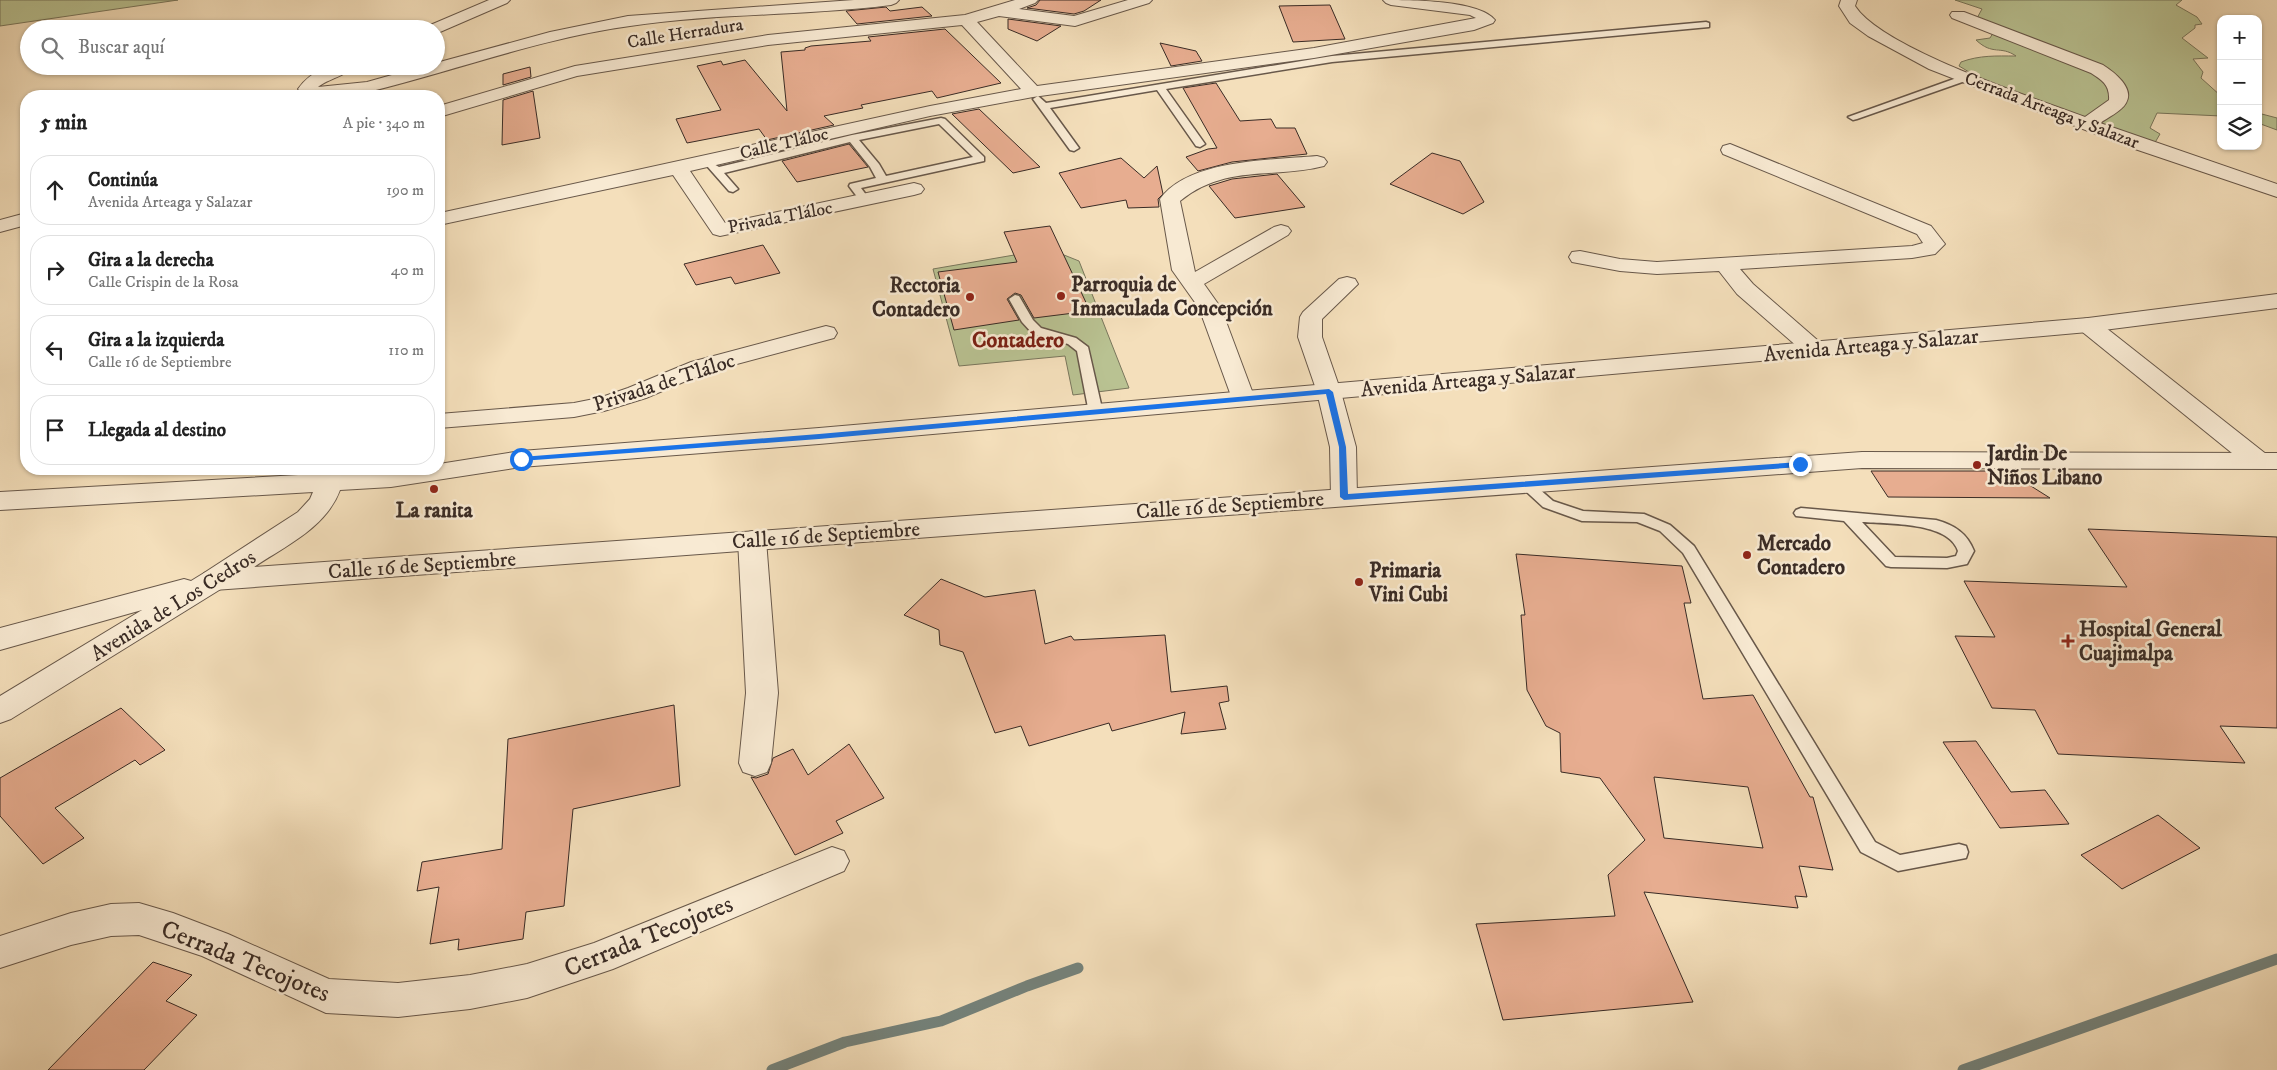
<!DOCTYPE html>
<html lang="es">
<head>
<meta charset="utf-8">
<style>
	body { margin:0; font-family:"IM FELL DW Pica",serif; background:#f2f2f2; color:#222 }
	.controls { position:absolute; right:15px; top:15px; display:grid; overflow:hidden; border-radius:10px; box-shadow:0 1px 4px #0004 }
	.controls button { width:45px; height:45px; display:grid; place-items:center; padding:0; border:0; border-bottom:1px solid #e0e0e0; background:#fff; color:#222; font:25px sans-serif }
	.stop { position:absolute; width:15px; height:15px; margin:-11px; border:4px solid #1a73e8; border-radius:50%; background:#fff }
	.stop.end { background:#1a73e8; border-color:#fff; box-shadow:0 1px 5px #0008 }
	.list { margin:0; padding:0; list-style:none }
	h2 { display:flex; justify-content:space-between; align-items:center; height:65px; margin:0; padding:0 20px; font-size:21px }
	h2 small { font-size:16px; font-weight:400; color:#767676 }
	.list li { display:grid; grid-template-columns:32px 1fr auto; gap:15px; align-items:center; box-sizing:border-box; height:70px; margin:0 10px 10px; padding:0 10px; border:1px solid #e0e0e0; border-radius:20px }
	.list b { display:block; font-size:19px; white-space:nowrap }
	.list p { margin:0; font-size:16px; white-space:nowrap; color:#767676 }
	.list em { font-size:16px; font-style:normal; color:#767676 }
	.icon { flex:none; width:28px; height:28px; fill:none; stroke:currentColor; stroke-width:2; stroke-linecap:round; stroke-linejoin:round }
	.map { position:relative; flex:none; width:2277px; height:1070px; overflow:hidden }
	.search { position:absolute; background:#fff; box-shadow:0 1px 4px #0004; left:20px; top:20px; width:425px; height:55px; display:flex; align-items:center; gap:12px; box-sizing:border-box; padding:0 18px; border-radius:28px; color:#767676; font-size:19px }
	.panel { position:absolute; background:#fff; box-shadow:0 1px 4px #0004; left:20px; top:90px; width:425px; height:385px; border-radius:20px }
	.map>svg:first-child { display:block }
	.green { fill:#b9c292; stroke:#79765c }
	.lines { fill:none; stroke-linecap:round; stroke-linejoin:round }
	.stream { stroke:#74827b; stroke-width:11 }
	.building { fill:#e7ad90; stroke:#392b25; fill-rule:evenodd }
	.service-casing { stroke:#68584a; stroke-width:3 }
	.minor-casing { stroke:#68584a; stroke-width:2 }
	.tertiary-casing { stroke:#68584a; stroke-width:2 }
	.service { fill:#f8ead3; fill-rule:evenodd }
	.minor { fill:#f8ead3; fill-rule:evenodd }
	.tertiary { fill:#f8ead3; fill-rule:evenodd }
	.route { fill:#1a73e8 }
	.poi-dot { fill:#8f2418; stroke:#f8ead3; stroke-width:2 }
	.labels { text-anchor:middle; stroke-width:5; stroke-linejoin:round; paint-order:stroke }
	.far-street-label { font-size:18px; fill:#392b25; stroke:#f8ead3 }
	.poi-label { font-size:21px; font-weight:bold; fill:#392b25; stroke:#f8ead3; text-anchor:start }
	.street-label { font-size:21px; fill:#392b25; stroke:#f8ead3 }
	.neighbourhood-label { font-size:22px; font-weight:bold; fill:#7a1f14; stroke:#f8ead3 }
	.near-street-label { font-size:25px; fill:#392b25; stroke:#f8ead3 }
</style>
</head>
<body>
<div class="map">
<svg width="2277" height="1070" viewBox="0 0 2277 1070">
	<rect width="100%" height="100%" fill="#f4dfbb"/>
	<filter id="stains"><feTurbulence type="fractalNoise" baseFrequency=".004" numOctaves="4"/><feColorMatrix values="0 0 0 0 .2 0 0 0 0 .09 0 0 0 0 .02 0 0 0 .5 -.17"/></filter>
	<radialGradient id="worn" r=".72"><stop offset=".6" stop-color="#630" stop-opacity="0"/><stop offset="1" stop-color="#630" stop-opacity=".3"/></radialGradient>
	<g class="green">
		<polygon points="0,0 178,0 0,26"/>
		<path d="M1955 0H2182L2176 5 2197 17 2202 24 2195 25V28L2182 38 2208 58 2193 59 2203 72 2201 78 2221 96V116L2157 113 2150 128 2160 134 2153 146 1984 81 1959 66 1961 62C1980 55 1996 56 2016 56 2000 45 1993 56 1976 40L1990 38 1993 33 1976 20 1982 9Z"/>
		<polygon points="2258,113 2277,118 2277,130 2258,123"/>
		<polygon points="1049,249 1079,261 1129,388 1073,395 1065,356 959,366 933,269"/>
	</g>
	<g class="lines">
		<g class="stream">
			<polyline points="772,1070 845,1042 941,1021 1027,986 1078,968"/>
			<polyline points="1963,1070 2277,959"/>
		</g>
	</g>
	<g class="building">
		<polygon points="1040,0 1101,0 1084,11 1074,14 1027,8 1036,5"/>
		<polygon points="1330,5 1345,39 1293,42 1279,6"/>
		<polygon points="886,7 890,11 922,7 932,16 857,24 846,11"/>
		<polygon points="1008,19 1061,26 1037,41 1008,29"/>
		<polygon points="945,29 1001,83 937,98 932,91 861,105 863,108 824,116 834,125 767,140 759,129 687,143 676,119 721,110 697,66 721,61 723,65 745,60 787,111 781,52 805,50 805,48 811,46 871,41 868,37"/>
		<polygon points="1160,43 1196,51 1202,61 1171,66"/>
		<polygon points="530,67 531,77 503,85 503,74"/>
		<polygon points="1216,83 1240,121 1271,119 1276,128 1295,128 1307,154 1232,162 1198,171 1186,157 1208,149 1217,148 1183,88"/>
		<polygon points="533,91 540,138 502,145 503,100"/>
		<polygon points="979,109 1040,167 1013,173 952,114"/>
		<polygon points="849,144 868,167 797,182 782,161"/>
		<polygon points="1432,153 1460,161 1484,202 1463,214 1390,184"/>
		<polygon points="1121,158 1144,178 1157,166 1163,194 1158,199 1159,207 1128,208 1126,200 1081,208 1059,173"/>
		<polygon points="1277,174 1305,207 1235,218 1209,186 1232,179"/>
		<polygon points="1050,226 1090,311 1034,318 1021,295 1015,293 1007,299 1019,320 954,330 938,272 1017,262 1004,232"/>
		<polygon points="763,245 780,273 735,284 731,277 696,285 684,264"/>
		<polygon points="1871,471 2007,471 2050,498 1888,497"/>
		<polygon points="2088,529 2277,537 2277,728 2220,726 2245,763 2058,754 2035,710 1992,708 1955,636 1995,637 1964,581 2127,587"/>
		<path d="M1516 554 1682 566 1691 603H1684L1703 699 1753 695 1810 797H1813L1833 870 1799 866 1807 897 1795 896 1798 908 1644 892 1693 1002 1503 1020 1476 924 1615 916 1608 875 1645 840 1600 778 1561 772 1560 733 1546 726 1527 690 1521 615H1525ZM1654 777 1748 787 1763 848 1664 838Z"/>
		<polygon points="941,579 985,597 1035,590 1045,644 1071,636 1074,640 1165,635 1171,692 1227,686 1229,701 1219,703 1226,729 1181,734 1185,712 1112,731 1109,723 1029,746 1021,726 995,733 963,652 940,645 939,630 904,615"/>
		<polygon points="674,705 680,786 573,809 564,906 526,912 523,939 458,950 459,939 430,944 439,887 417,891 422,862 502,849 508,739"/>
		<polygon points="121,708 165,750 140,765 135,760 55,808 84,838 43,864 0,816 0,778"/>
		<polygon points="1976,741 2011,792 2045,790 2069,824 2000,828 1943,742"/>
		<polygon points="849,744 884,798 836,821 843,833 795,855 751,777 756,778 768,774 773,758 793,749 808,775"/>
		<polygon points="2158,815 2200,848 2122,889 2081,855"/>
		<polygon points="153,962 192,975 166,1001 197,1015 144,1070 48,1070"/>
	</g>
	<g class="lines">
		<g class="service-casing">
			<g id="service">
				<polygon points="1706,22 1709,23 1709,27 1332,62 1166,89 1205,144 1200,147 1196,146 1157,90 1050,108 1079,148 1074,151 1070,150 1033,99 1038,96 1046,103 1332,56"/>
				<polygon points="1965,75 1968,76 1968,80 1857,119 1853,120 1848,117"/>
				<path d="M941 118 945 119 984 157V161L861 188 870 200 865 203 861 202 849 186 850 184 876 178 870 167 850 142 724 173 738 189 733 192 729 191 707 166 712 163 719 167 852 135ZM939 124 973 157 886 176 879 164 859 140Z"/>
				<polygon points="1015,295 1019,296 1033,320 1041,328 1076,338 1088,347 1103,413 1101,416 1096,417 1089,413 1077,351 1068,344 1033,334 1022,322 1009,299"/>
				<polygon points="1525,479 1530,481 1553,501 1583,511 1644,514 1670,525 1694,546 1875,842 1900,855 1959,844 1966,846 1968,852 1966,858 1898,871 1861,852 1683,553 1660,531 1637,522 1582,521 1543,507 1518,484"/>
				<path d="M1801 508 1936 520C1954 525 1967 533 1974 551L1967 564 1947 568 1891 567 1886 566 1844 521 1796 516 1794 513 1796 510ZM1862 522C1889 524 1949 522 1958 551L1956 556 1947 558 1895 557Z"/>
			</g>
		</g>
		<g class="minor-casing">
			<g id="minor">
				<polygon points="489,0 510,0 507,3 440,32 436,33 436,29 426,29 428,26"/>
				<path d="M854 0H899L896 3 891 5C804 16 716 13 630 26 541 38 455 71 368 92 352 94 308 103 298 89 313 68 331 66 354 66 348 75 328 79 318 87L367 82 424 66H436V63L550 32 628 16Z"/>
				<path d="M1015 0H1038L1035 3 1019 9 1074 16 1128 0H1152L1149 3 1075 26 999 16 977 22 1037 86 1314 48 1476 18 1470 15 1391 5 1386 3 1383 0C1410 0 1479 0 1495 20L1493 23 1474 30 1314 58 1033 97 930 116 690 171 725 223 914 183 921 185 924 189 921 193 914 195 720 236 713 234 673 175 439 225 440 213 930 106 1021 89 962 25 768 45 577 76 439 117V106L575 66 768 35 965 15Z"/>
				<path d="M1841 0H1857L1855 6C1883 49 2032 97 2085 117L2109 100C2110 85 2102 80 2091 73L1952 18 1950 15 1952 12H1964L2103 65C2114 72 2135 88 2126 103 2122 111 2107 118 2100 123L2277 184V197L2129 147 1929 69 1868 36 1850 23 1839 6Z"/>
				<polygon points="1730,144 1931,226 1945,244 1935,254 1912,258 1740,269 1753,284 1823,345 1827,350 1823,355 1815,357 1807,355 1737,294 1719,271 1657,274 1620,271 1572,262 1569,257 1572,252 1580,251 1620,259 1657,262 1912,246 1923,243 1917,234 1723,154 1721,150 1723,146"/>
				<path d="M1317 156 1324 158 1327 162 1324 166C1273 179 1225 164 1180 201L1195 272 1274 227 1281 225 1288 227 1291 231 1288 235 1204 284 1221 308 1255 399 1252 404 1243 406 1234 404 1199 308 1172 270 1160 199C1188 159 1273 160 1317 156Z"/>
				<polygon points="26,213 26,225 0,232 0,220"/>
				<polygon points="1347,277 1355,279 1358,284 1322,319 1322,337 1341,392 1356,447 1357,497 1353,503 1344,505 1335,503 1331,497 1330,447 1317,392 1298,337 1300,317 1303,312 1339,279"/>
				<polygon points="2088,318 2096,320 2266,454 2270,460 2266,466 2257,468 2248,466 2080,330 2077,325 2080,320"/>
				<polygon points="826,326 834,328 837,333 834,338 707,372 646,398 604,411 574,417 439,428 439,414 574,403 599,398 628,388 691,362"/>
				<polygon points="752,531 762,534 766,540 778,693 771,763 767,772 755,776 743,772 739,763 746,693 738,540 742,534"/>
				<polygon points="214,570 224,573 228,580 224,587 11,719 0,723 0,696 142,610 0,650 0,628 184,579 191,581 204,573"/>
				<polygon points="832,847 844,851 849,861 844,871 613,969 527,998 470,1009 398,1017 326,1013 202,956 139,935 111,936 71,945 0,968 0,936 71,913 111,904 139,903 173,913 228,934 329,979 398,983 470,975 527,964 594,943"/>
			</g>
		</g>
		<g class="tertiary-casing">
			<path id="tertiary" d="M2277 294V308L2088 332 819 444 521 467 391 487 340 490C326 528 285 546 254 567L1862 452 2277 453V469L1862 468 214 590 204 587 200 580 204 573 298 512 310 499 313 492 0 510V492L404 469H439V464L521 451 819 428 2088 318Z"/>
		</g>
		<use href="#service" class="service"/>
		<use href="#minor" class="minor"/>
		<use href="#tertiary" class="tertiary"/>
	</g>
	<polygon class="route" points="1329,389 1333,392 1346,447 1348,494 1800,462 1804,464 1800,467 1344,500 1340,497 1339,447 1326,394 819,439 521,461 517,459 521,457 819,434"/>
	<g class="poi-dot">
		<circle cx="1061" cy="296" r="5"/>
		<circle cx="970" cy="297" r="5"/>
		<circle cx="1977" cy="465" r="5"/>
		<circle cx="434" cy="489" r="5"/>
		<circle cx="1747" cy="555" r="5"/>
		<circle cx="1359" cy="582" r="5"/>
		<path d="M2065.5 633.5h5v5h5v5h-5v5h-5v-5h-5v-5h5z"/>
	</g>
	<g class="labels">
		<g class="far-street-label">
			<text transform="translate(685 33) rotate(-9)" y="6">Calle Herradura</text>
			<text transform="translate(2052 110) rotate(21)" y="6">Cerrada Arteaga y Salazar</text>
			<text transform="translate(784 143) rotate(-13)" y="6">Calle Tláloc</text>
			<text transform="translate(780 217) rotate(-11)" y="6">Privada Tláloc</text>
		</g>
		<g class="poi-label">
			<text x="1071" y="291">Parroquia de<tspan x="1071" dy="24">Inmaculada Concepción</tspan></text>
			<text x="960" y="292" text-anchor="end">Rectoria<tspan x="960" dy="24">Contadero</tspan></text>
			<text x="1987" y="460">Jardin De<tspan x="1987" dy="24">Niños Libano</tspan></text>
			<text x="434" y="517" text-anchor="middle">La ranita</text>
			<text x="1757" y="550">Mercado<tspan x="1757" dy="24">Contadero</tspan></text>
			<text x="1369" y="577">Primaria<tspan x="1369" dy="24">Vini Cubi</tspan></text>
			<text x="2079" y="636">Hospital General<tspan x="2079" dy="24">Cuajimalpa</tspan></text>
		</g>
		<g class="street-label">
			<text transform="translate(1871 345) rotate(-5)" y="7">Avenida Arteaga y Salazar</text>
			<text transform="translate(1468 380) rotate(-5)" y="7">Avenida Arteaga y Salazar</text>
			<text transform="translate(664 382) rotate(-18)" y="7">Privada de Tláloc</text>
			<text transform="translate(1230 505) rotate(-4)" y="7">Calle 16 de Septiembre</text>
			<text transform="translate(826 535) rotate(-4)" y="7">Calle 16 de Septiembre</text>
			<text transform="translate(422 565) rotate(-4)" y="7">Calle 16 de Septiembre</text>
			<text transform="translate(173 605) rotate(-32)" y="7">Avenida de Los Cedros</text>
		</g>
		<g class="neighbourhood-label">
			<text x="1018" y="347">Contadero</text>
		</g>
		<g class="near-street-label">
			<text transform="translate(648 935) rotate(-22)" y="9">Cerrada Tecojotes</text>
			<text transform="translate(246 960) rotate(22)" y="9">Cerrada Tecojotes</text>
		</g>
	</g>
	<rect width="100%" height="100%" filter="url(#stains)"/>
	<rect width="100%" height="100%" fill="url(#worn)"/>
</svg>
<div class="controls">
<button>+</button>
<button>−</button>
<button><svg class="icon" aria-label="layers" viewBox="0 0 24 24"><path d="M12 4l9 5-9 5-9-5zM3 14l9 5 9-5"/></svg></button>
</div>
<div class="stop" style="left:521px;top:459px"></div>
<div class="stop end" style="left:1800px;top:464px"></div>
<div class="search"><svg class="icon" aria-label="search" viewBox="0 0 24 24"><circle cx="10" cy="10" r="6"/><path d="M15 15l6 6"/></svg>Buscar aquí</div>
<section class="panel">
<h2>5 min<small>A pie · 340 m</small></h2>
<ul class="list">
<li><svg class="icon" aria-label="ahead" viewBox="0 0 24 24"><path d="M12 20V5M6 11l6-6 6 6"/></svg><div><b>Continúa</b><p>Avenida Arteaga y Salazar</p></div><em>190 m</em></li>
<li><svg class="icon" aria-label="right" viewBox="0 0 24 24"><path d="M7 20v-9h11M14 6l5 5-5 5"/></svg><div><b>Gira a la derecha</b><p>Calle Crispin de la Rosa</p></div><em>40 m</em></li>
<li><svg class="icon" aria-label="left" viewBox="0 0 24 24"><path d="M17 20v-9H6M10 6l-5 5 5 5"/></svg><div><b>Gira a la izquierda</b><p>Calle 16 de Septiembre</p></div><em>110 m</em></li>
<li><svg class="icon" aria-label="arrive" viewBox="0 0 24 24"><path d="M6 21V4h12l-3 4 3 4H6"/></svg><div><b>Llegada al destino</b></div></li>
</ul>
</section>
</div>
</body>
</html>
